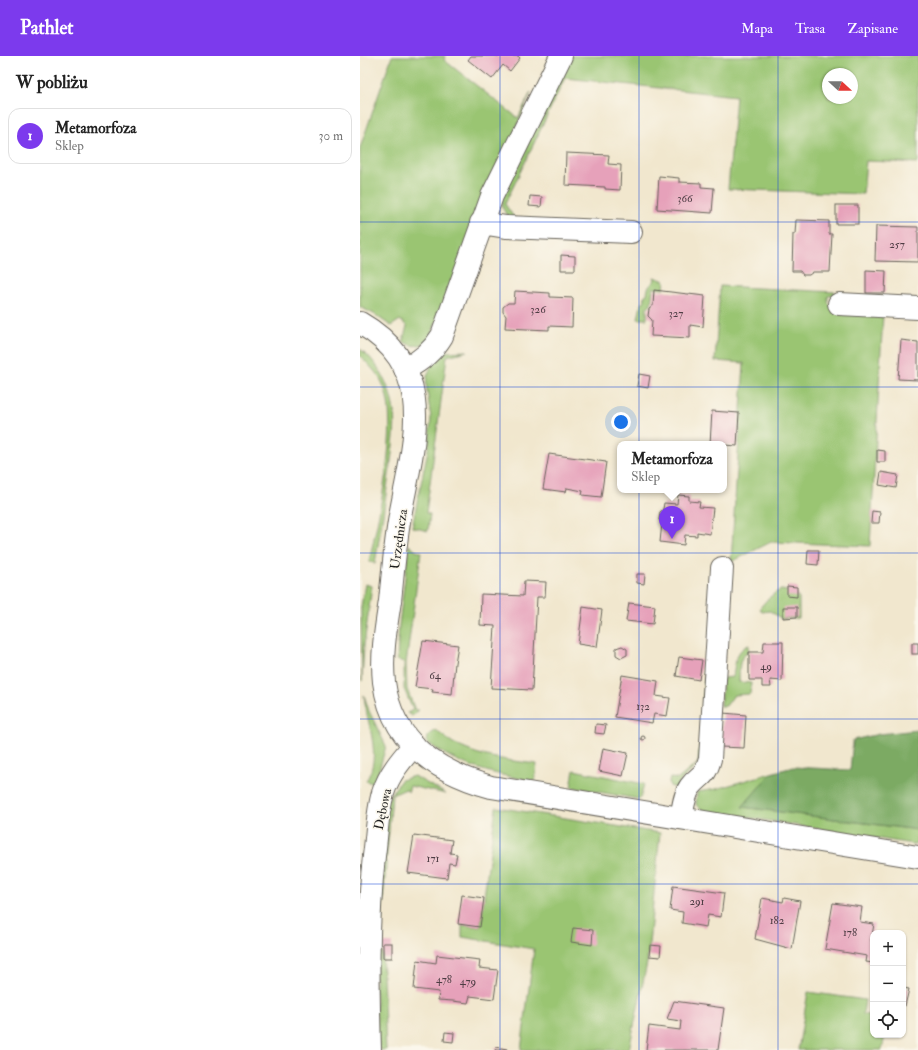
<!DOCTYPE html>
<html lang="pl">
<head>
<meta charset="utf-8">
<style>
	body { margin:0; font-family:"IM FELL Double Pica",serif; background:#f2f2f2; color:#222 }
	.controls { position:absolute; right:12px; bottom:12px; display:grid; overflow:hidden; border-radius:8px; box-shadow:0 1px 3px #0004 }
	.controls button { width:36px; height:36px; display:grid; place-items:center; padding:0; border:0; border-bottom:1px solid #e0e0e0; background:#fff; color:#222; font:20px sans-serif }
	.compass { position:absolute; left:462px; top:12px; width:36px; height:36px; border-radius:50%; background:#fff; box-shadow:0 1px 3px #0004; rotate:111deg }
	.you { position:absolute; left:261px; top:366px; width:14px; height:14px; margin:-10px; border:3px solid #fff; border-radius:50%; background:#1a73e8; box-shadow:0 0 0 6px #1a73e833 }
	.badge { display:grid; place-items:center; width:26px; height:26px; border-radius:50%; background:#7c3aed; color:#fff; font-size:13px; font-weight:700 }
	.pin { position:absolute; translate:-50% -33px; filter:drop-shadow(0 1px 2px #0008) }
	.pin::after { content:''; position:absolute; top:21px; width:14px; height:12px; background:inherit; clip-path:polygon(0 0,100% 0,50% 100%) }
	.popup { position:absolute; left:257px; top:385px; width:110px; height:52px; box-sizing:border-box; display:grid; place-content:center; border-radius:8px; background:#fff; filter:drop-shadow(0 1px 3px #0005); font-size:13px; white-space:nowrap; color:#767676 }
	.popup b { font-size:15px; color:#222 }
	.popup::after { content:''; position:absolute; left:50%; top:100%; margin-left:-8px; border:8px solid transparent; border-top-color:#fff }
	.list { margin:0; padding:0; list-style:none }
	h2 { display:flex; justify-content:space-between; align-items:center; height:52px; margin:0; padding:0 16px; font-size:17px }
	h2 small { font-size:13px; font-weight:400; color:#767676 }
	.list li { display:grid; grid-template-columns:26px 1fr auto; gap:12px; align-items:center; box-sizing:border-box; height:56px; margin:0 8px 8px; padding:0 8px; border:1px solid #e0e0e0; border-radius:12px }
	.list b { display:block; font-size:15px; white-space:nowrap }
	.list p { margin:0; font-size:13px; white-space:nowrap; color:#767676 }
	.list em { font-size:13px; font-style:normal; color:#767676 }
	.icon { flex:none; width:22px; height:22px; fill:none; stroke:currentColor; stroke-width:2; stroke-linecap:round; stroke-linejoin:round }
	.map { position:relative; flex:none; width:558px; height:994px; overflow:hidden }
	header { display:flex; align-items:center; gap:24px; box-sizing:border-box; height:56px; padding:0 20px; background:#7c3aed; color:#fff }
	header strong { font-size:19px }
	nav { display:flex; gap:22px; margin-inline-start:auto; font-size:14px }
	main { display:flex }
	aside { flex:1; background:#fff }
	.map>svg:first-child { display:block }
	.green { fill:#9ac572; stroke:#5b7047; fill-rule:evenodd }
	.forest { fill:#7baa64; stroke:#4c6340 }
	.building { fill:#e6a1ba }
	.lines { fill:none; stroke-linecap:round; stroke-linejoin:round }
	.minor-casing { stroke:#67635a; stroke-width:24 }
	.minor { stroke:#fff; stroke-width:22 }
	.grid { fill:none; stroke:#1d4ed8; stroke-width:1; stroke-opacity:0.55 }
	.labels { text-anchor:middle; stroke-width:3; stroke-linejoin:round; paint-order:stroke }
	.number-label { font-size:11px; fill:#4e3d44 }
	.street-label { font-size:13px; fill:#1c1c1c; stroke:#fbf7ec }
</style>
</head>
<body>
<header>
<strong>Pathlet</strong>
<nav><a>Mapa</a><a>Trasa</a><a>Zapisane</a></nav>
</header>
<main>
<aside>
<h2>W pobliżu<small></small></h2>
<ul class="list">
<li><span class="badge">1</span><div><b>Metamorfoza</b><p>Sklep</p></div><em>30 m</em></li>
</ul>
</aside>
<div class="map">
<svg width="558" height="994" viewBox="0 0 558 994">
	<rect width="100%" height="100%" fill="#fbf7ec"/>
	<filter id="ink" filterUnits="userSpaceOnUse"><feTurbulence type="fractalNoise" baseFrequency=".025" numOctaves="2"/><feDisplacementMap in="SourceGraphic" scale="8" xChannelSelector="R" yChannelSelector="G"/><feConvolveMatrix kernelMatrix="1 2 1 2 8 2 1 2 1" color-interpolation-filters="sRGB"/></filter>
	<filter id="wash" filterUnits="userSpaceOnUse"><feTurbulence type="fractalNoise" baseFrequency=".012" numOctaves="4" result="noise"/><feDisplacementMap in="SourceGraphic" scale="16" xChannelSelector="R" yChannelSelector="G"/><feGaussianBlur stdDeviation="0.9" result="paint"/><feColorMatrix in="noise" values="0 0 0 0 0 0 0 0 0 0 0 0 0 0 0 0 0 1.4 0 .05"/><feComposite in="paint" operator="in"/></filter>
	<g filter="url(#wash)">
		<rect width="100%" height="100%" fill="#f1e7ce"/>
		<g class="green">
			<path d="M32 0H85L84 4 158 62 171 36 68 286C58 290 52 292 43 285L47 270 40 264 31 270 14 258 0 251V92Z"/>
			<path d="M208 0H558V107L506 105 503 138 368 133 376 40 205 22 145 148 155 163 146 158 142 151V142ZM468 18H492V42H468Z"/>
			<polygon points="294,221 305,225 304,233 293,232 291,248 287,251 287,263 278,263 281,249 285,244 284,240 287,238 288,232 295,224"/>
			<polygon points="360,230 475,236 475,239 468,240 468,246 473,253 523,258 510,490 411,486 371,506 384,307 355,305"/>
			<path d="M0 293C20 307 31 333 34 356 36 371 33 389 31 405 26 439 21 473 15 507L9 506C18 463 40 370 24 331 19 318 9 309 0 300Z"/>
			<polygon points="107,295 87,300 66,457 70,458 68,475 52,471 68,394 71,362 66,328 67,320 72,308 81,296"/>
			<polygon points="49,489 56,495 61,496 46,608 47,633 55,654 59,654 52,660 47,657 53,654 44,633 44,606 37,604 39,569"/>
			<polygon points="5,528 12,530 4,589 2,625 1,551"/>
			<path d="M421 534 435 536 439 542V562L422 563 410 555 402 556 400 552C405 545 413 537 421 534Z"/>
			<path d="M389 589 388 597C377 601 380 615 379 626L391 627 390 638 374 639 366 650H361L363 622 373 621C375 608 375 594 389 589Z"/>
			<polygon points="346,601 342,698 336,710 322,723 316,732 310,730 309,726 310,722 318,723 338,707"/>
			<path d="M4 639 9 655 26 690 16 725 12 727 6 725C23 698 6 668 4 639Z"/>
			<path d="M76 674C105 701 140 703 177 708L175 725C136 719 99 711 67 686L68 680Z"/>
			<polygon points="214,714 284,728 281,741 278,743 211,731"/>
			<polygon points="411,717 383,751 558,774 558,789 342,754 336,749 337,736 356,733"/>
			<polygon points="54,720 86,738 50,730 48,736 46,733 32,739 21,868 26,994 21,994 18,991 15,931 27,744 41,724"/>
			<polygon points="136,751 300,777 287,907 269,994 161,994 174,893 102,881 102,869 120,871"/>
			<polygon points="448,936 505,944 503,958 513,960 513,979 525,979 522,994 438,994"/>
		</g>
		<polygon class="forest" points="558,674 558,774 382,751 411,717 433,711 490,714 493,684 519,678"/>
		<g id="blocks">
			<g class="building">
				<polygon points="111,0 158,0 160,2 150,15 143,9 132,23 108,4"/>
				<polygon points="206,97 249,99 248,108 261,109 260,134 245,133 245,131 205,129"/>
				<polygon points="299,120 319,122 319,126 341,127 341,131 354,132 352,157 297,153"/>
				<polygon points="170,140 182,141 181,151 169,150"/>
				<rect x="476" y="149" width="22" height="19"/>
				<polygon points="436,164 469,165 469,178 472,178 470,216 453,216 449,219 443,219 440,215 432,215 433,178 435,178"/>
				<polygon points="516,170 558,171 558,206 515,205"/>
				<polygon points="201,199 215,200 215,214 201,214"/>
				<polygon points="506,214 526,215 525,237 506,237"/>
				<polygon points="294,234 345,240 343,271 330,269 330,282 291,280 292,264 288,260 289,253 293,250"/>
				<polygon points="155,235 190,237 190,241 213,242 212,271 189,270 189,274 145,272 146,260 143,256 143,251 148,247 154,247"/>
				<polygon points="541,284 558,286 558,324 538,323"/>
				<polygon points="279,318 290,320 288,332 277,330"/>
				<polygon points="352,355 379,357 377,390 350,388"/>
				<polygon points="517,394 525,395 525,406 517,406"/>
				<polygon points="189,398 246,406 241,441 222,439 223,435 207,432 206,436 183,433"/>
				<polygon points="521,416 538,419 536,432 519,429"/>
				<polygon points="318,439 329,440 329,445 340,446 339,451 353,452 350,478 337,476 337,480 325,479 324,489 300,486 302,467 299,464 300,456 303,453 304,447 317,448"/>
				<polygon points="512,455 520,456 519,467 511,467"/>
				<polygon points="448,494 459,494 458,509 447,508"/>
				<polygon points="277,518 285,518 284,528 277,527"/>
				<polygon points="164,525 186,526 185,541 177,541 172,634 131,632 135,570 120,569 121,538 163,540"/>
				<polygon points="427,530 437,531 437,541 427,540"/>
				<polygon points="269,547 295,550 293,568 266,565"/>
				<polygon points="223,551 242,554 237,591 218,588"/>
				<polygon points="423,551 437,551 437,561 423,562"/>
				<polygon points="63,585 98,589 95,607 92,638 72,636 73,633 55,631"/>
				<polygon points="404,586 423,586 422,625 410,624 411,631 402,631 402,624 389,624 389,596 403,596"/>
				<rect x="552" y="587" width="6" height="11"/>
				<polygon points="262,590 267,593 267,599 261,602 256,599 256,592"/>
				<polygon points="319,601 342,604 339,624 316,620"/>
				<polygon points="262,619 298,625 296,640 310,642 307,660 294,658 292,667 255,661"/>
				<polygon points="363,657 386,659 384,692 361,691"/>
				<polygon points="236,668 246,669 244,678 235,677"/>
				<circle cx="283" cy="682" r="2"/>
				<polygon points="243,692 268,697 263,720 239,715"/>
				<polygon points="54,779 92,784 90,797 97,798 95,808 89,807 87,822 48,817"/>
				<polygon points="313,830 364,837 361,861 348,859 346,871 322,867 323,856 310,854"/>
				<polygon points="102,839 124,842 120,871 98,868"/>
				<polygon points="402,842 423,846 424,842 440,845 432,893 395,883"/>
				<polygon points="473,847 502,851 500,866 514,868 511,885 513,885 513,907 506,906 507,900 465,893"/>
				<polygon points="213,872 233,874 232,889 211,886"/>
				<rect x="23" y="887" width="9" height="15"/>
				<polygon points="290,889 301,890 300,901 289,900"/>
				<polygon points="77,899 120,904 119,912 138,914 134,943 110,940 108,947 93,945 78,944 79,936 54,933 57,904 76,907"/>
				<polygon points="543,932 549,933 545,950 543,950"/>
				<polygon points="314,945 364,952 358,994 286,994 289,970 320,974 321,965 307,963"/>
				<polygon points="85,976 94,977 93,986 84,985"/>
				<polygon points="136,991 147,993 147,994 135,994"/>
			</g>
		</g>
	</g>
	<g filter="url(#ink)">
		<use href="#blocks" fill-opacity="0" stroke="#67635a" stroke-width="1"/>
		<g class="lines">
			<g class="minor-casing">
				<g id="minor">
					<polyline points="121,167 146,171 271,176"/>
					<polyline points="479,248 558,252"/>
					<path d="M0 267C80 313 53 388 40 460 35 488 33 517 30 545 26 571 21 599 24 626 32 687 77 716 131 731L558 801"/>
					<path d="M45 313C61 305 73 295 82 280L132 140 201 0"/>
					<path d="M321 762C323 753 324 739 330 731 340 718 345 722 350 703L362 512"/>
					<path d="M10 994C8 929 7 865 14 800 17 779 17 757 23 737 29 718 41 704 54 689"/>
				</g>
			</g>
			<use href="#minor" class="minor"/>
		</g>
	</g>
	<path class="grid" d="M140 0V994M279 0V994M418 0V994M0 166H558M0 331H558M0 497H558M0 663H558M0 828H558"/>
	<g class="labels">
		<g class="number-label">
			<text x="325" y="146">366</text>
			<text x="537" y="192">257</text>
			<text x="178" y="257">326</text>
			<text x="316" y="261">327</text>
			<text x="406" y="614">49</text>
			<text x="75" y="623">64</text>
			<text x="283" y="654">132</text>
			<text x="73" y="806">171</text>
			<text x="337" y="849">291</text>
			<text x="417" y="868">182</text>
			<text x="490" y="880">178</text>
			<text x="84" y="927">478</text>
			<text x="108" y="929">479</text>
		</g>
		<g class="street-label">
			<text transform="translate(38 483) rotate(-82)" y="5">Urzędnicza</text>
			<text transform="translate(22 753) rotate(-78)" y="5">Dębowa</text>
		</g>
	</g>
</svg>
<div class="controls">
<button>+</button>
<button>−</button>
<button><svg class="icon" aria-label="locate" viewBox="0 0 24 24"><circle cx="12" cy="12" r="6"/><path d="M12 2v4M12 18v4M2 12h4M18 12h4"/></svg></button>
</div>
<svg class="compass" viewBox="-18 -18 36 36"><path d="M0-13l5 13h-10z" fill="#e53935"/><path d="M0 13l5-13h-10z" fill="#767676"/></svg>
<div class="you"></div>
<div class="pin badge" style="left:312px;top:483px">1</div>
<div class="popup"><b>Metamorfoza</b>Sklep</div>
</div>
</main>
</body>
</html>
